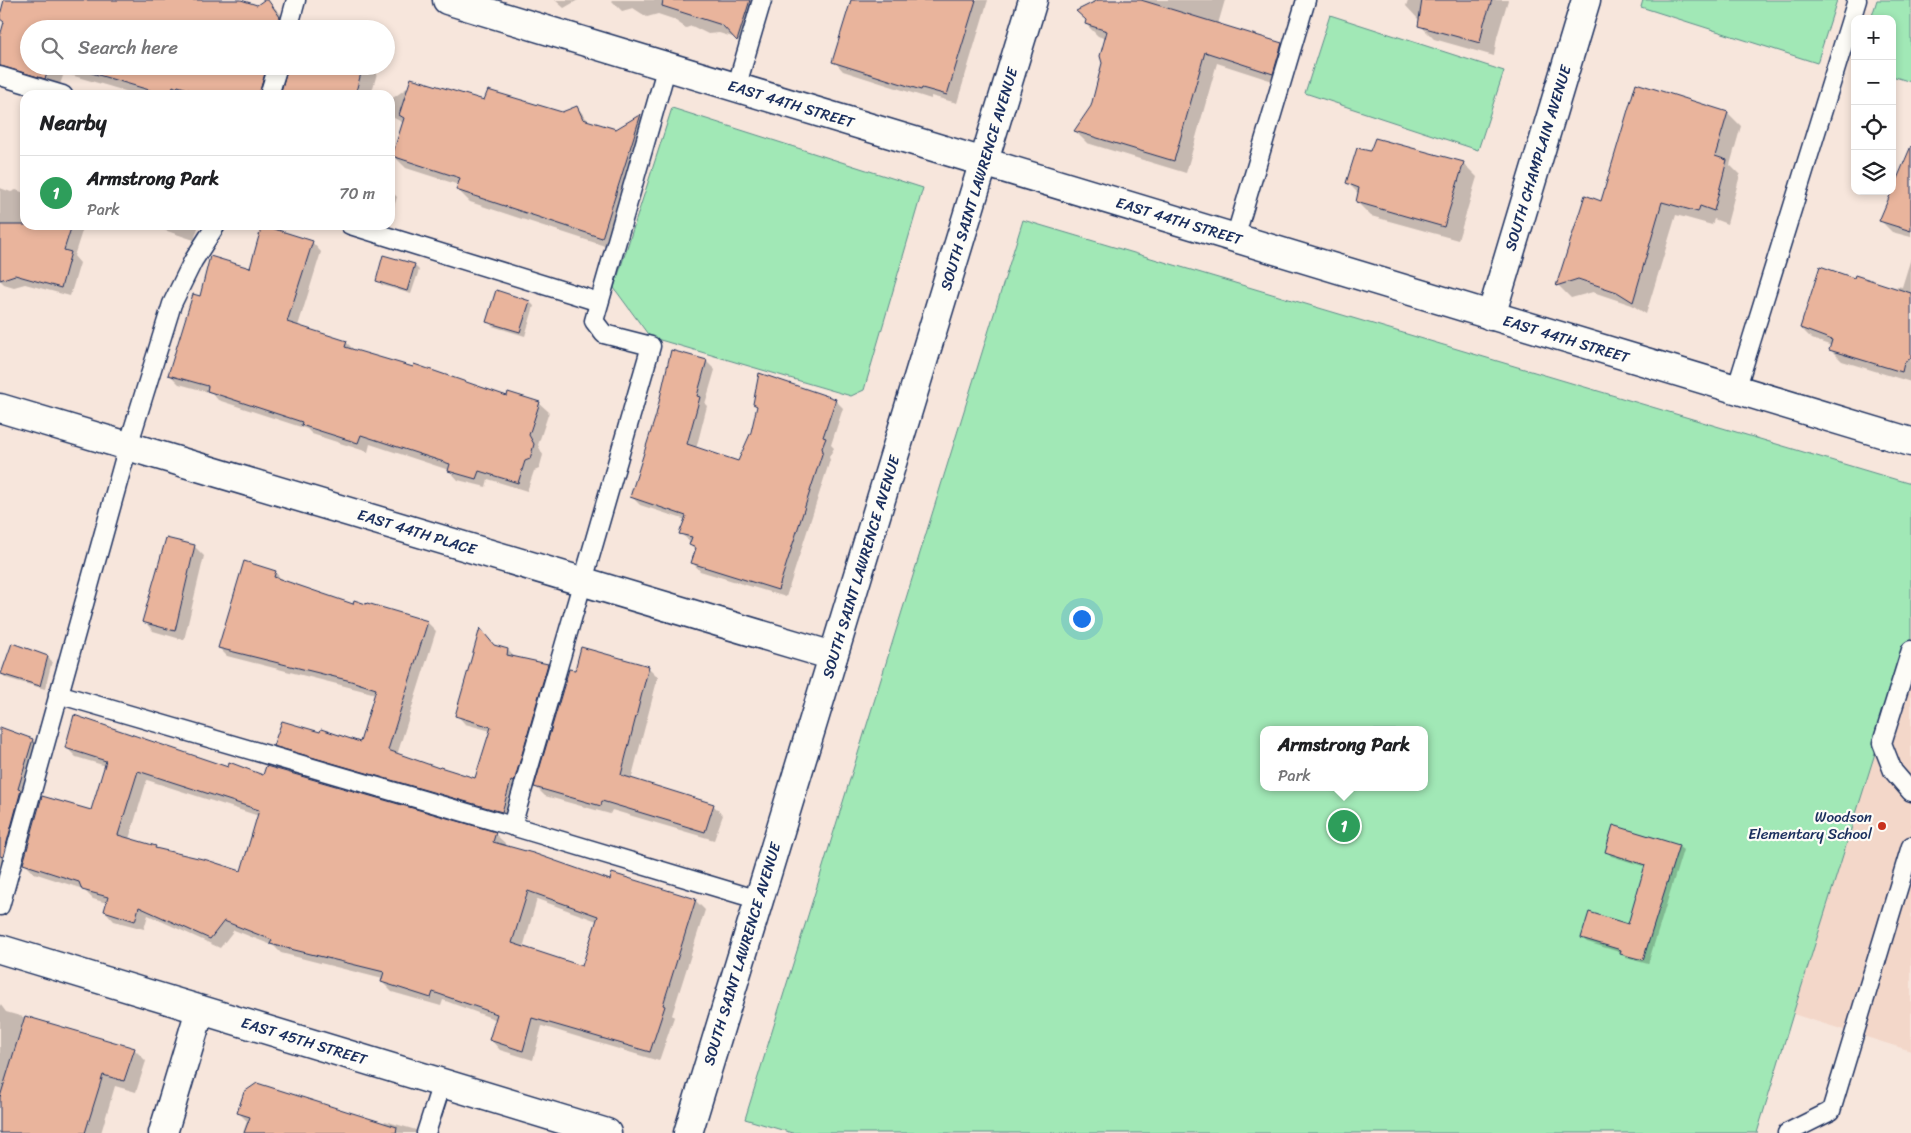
<!DOCTYPE html>
<html lang="en">
<head>
<meta charset="utf-8">
<style>
	body { margin:0; font-family:Sriracha,sans-serif; background:#f6f6f6; color:#202124 }
	.controls { position:absolute; right:15px; top:15px; display:grid; overflow:hidden; border-radius:10px; box-shadow:0 2px 8px #0003 }
	.controls button { width:45px; height:45px; display:grid; place-items:center; padding:0; border:0; border-bottom:1px solid #e0e0e0; background:#fff; color:#202124; font:25px sans-serif }
	.you { position:absolute; left:1081px; top:618px; width:18px; height:18px; margin:-12px; border:4px solid #fff; border-radius:50%; background:#1a73e8; box-shadow:0 0 0 8px #1a73e833 }
	.badge { display:grid; place-items:center; width:32px; height:32px; border-radius:50%; background:#111827; color:#fff; font-size:16px; font-weight:700 }
	.pin { position:absolute; translate:-50% -50%; border:2px solid #fff; box-shadow:0 1px 5px #0006 }
	.popup { position:absolute; left:1260px; top:726px; width:168px; height:65px; box-sizing:border-box; display:grid; place-content:center; border-radius:10px; background:#fff; filter:drop-shadow(0 1px 4px #0005); font-size:16px; white-space:nowrap; color:#757577 }
	.popup b { font-size:19px; color:#202124 }
	.popup::after { content:''; position:absolute; left:50%; top:100%; margin-left:-10px; border:10px solid transparent; border-top-color:#fff }
	.list { margin:0; padding:0; list-style:none }
	h2 { display:flex; justify-content:space-between; align-items:center; height:65px; margin:0; padding:0 20px; font-size:21px }
	h2 small { font-size:16px; font-weight:400; color:#757577 }
	.list li { display:grid; grid-template-columns:32px 1fr auto; gap:15px; align-items:center; box-sizing:border-box; height:75px; padding:0 20px; border-top:1px solid #e0e0e0 }
	.list b { display:block; font-size:19px; white-space:nowrap }
	.list p { margin:0; font-size:16px; white-space:nowrap; color:#757577 }
	.list em { font-size:16px; font-style:normal; color:#757577 }
	.icon { flex:none; width:28px; height:28px; fill:none; stroke:currentColor; stroke-width:2; stroke-linecap:round; stroke-linejoin:round }
	.map { position:relative; flex:none; width:1911px; height:1133px; overflow:hidden }
	.search { position:absolute; background:#fff; box-shadow:0 2px 8px #0003; left:20px; top:20px; width:375px; height:55px; display:flex; align-items:center; gap:12px; box-sizing:border-box; padding:0 18px; border-radius:28px; color:#757577; font-size:19px }
	.panel { position:absolute; background:#fff; box-shadow:0 2px 8px #0003; left:20px; top:90px; width:375px; height:140px; border-radius:15px }
	.map>svg:first-child { display:block }
	.built { fill:#f3d7c9 }
	.green { fill:#a1e8b6; stroke:#5e8c8a; fill-rule:evenodd }
	.shadow { fill:#0003; fill-rule:evenodd }
	.building { fill:#e9b49c; stroke:#1b2f5e; fill-rule:evenodd }
	.lines { fill:none; stroke-linecap:round; stroke-linejoin:round }
	.service-casing { stroke:#1b2f5e; stroke-width:21 }
	.minor-casing { stroke:#1b2f5e; stroke-width:31 }
	.service { stroke:#fdfcf7; stroke-width:18 }
	.minor { stroke:#fdfcf7; stroke-width:28 }
	.poi-dot { fill:#c8321e; stroke:#fdfcf7; stroke-width:2 }
	.labels { text-anchor:middle; stroke-width:4.5; stroke-linejoin:round; paint-order:stroke }
	.street-label { font-size:15px; fill:#1b2f5e; stroke:#fdfcf7 }
	.poi-label { font-size:15px; fill:#1b2f5e; stroke:#fdfcf7; text-anchor:end }
</style>
</head>
<body>
<div class="map">
<svg width="1911" height="1133" viewBox="0 0 1911 1133">
	<rect width="100%" height="100%" fill="#f7e6dc"/>
	<filter id="ink" filterUnits="userSpaceOnUse"><feTurbulence type="fractalNoise" baseFrequency=".02" numOctaves="2"/><feDisplacementMap in="SourceGraphic" scale="10" xChannelSelector="R" yChannelSelector="G"/><feConvolveMatrix kernelMatrix="1 2 1 2 8 2 1 2 1" color-interpolation-filters="sRGB"/></filter>
	<g filter="url(#ink)">
		<polygon class="built" points="1911,639 1911,1051 1793,1014"/>
		<g class="green">
			<polygon points="1643,0 1837,0 1817,63 1641,7"/>
			<polygon points="1877,0 1911,0 1911,82 1892,76 1892,19 1871,19"/>
			<polygon points="1330,15 1504,71 1478,150 1305,93"/>
			<polygon points="672,108 923,188 864,390 851,396 650,337 614,288"/>
			<path d="M1023 220 1911 484V639L1793 1014 1757 1133H792L745 1119ZM1264 730H1424V787H1264Z"/>
		</g>
		<g class="shadow">
			<polygon points="6,0 239,0 250,11 267,0 279,12 291,29 29,29 29,66 379,66 371,95 281,95 288,69 284,70 275,95 139,95 64,73 58,90 0,75 0,43 16,33"/>
			<polygon points="555,0 578,0 564,8"/>
			<polygon points="611,0 768,0 751,54 736,38 719,33 708,34 692,26 686,28 673,19 658,14 647,17 633,8 622,11"/>
			<polygon points="852,0 988,0 957,103 931,96 931,99 843,71 834,61"/>
			<polygon points="1093,0 1225,0 1218,24 1281,44 1294,56 1285,85 1217,63 1186,173 1087,143 1075,131 1092,106 1104,63 1106,39 1098,36 1086,24"/>
			<polygon points="1408,0 1508,0 1497,37 1494,56 1434,39 1420,25 1420,21 1406,6"/>
			<polygon points="417,81 485,102 562,114 577,107 590,123 616,130 641,116 653,127 614,249 470,202 458,190 459,185 406,168 394,156 404,123 390,116 390,100"/>
			<polygon points="1637,85 1728,113 1741,126 1730,165 1740,175 1727,224 1714,219 1712,225 1676,215 1646,314 1632,305 1593,292 1571,298 1558,285 1602,202"/>
			<polygon points="1911,149 1911,237 1892,232 1881,221"/>
			<polygon points="1371,153 1463,163 1477,177 1458,240 1371,216 1357,202 1359,194 1347,182"/>
			<polygon points="0,188 11,192 16,190 25,193 25,225 84,225 74,256 80,263 70,296 25,284 14,287 4,284 0,280"/>
			<polygon points="390,190 397,197 390,220"/>
			<polygon points="149,225 199,225 194,240"/>
			<polygon points="312,242 321,252 298,326 346,342 355,351 508,398 539,403 549,412 538,445 543,455 539,469 534,471 527,491 488,479 486,487 458,480 449,470 370,444 368,452 312,434 307,429 218,400 212,393 179,384 170,375 201,298 250,269"/>
			<polygon points="1911,258 1911,382 1842,361 1831,350 1832,346 1812,339 1801,328 1855,279 1896,290 1897,286 1902,287"/>
			<polygon points="414,265 419,270 411,294 382,285 378,281"/>
			<polygon points="530,302 534,306 525,336 492,326 488,321"/>
			<polygon points="672,351 707,362 715,370 705,404 707,406 696,449 738,462 752,432 758,408 754,404 835,400 843,408 831,445 834,448 829,457 830,460 786,597 700,571 692,562 696,551 690,545 691,542 681,534 686,520 640,505 632,497 657,416"/>
			<polygon points="194,546 204,556 184,640 153,631 144,621"/>
			<polygon points="275,572 283,581 354,606 427,622 436,631 397,755 440,770 476,779 491,731 465,724 457,715 495,646 508,650 516,659 547,665 555,674 510,819 283,753 275,745 321,734 361,744 376,694 227,656 219,648"/>
			<polygon points="47,657 52,661 45,689 6,678 2,674"/>
			<polygon points="648,667 658,677 631,780 713,805 723,815 714,840 612,810 610,814 545,796 536,787 575,672"/>
			<polygon points="4,730 33,740 45,753 0,887 0,742"/>
			<path d="M66 747 229 768 495 834 505 843 504 846 610 881 695 900 705 910 672 1015 674 1017 659 1061 542 1026 533 1060 500 1050 491 1040 497 1020 443 1000 441 1006 392 992 382 982 383 979 281 953 274 946 234 930 220 948 148 915 144 929 114 921 105 911 107 903 93 899 83 889 34 873 24 863 92 812 106 766 76 757ZM147 780 259 816 242 872 158 850 155 847 129 839ZM537 899 597 921 583 967 523 948Z"/>
			<polygon points="1678,846 1683,850 1648,964 1626,958 1622,953 1587,942 1582,938 1629,926 1646,867 1611,856 1607,851"/>
			<polygon points="0,1004 6,1012 134,1049 146,1061 136,1092 115,1086 101,1133 0,1133"/>
			<polygon points="238,1112 384,1124 385,1121 416,1130 419,1133 243,1133 247,1121"/>
		</g>
		<g class="building">
			<polygon points="4,0 241,0 257,5 264,0 268,0 280,17 278,29 29,29 29,66 50,66 45,79 0,66 0,36 4,22 0,19 0,15"/>
			<polygon points="663,0 750,0 737,41 722,25 662,6"/>
			<polygon points="851,0 976,0 947,95 922,88 921,90 832,62"/>
			<polygon points="1098,0 1141,0 1282,43 1273,74 1205,52 1174,161 1074,131 1091,106 1102,63 1100,56 1107,31 1085,24 1086,20 1076,11"/>
			<polygon points="1422,0 1492,0 1484,23 1480,43 1418,26"/>
			<polygon points="68,66 267,66 259,95 207,95 178,86 177,88 173,86 170,95 166,95"/>
			<polygon points="288,66 363,66 355,95 280,95"/>
			<polygon points="411,78 484,100 488,90 562,112 577,106 583,119 616,129 641,114 602,238 456,190 460,178 392,156 404,118 399,115"/>
			<polygon points="1636,83 1728,112 1715,156 1727,160 1714,211 1700,206 1698,212 1662,202 1633,302 1617,292 1578,279 1556,286 1585,195 1601,201"/>
			<polygon points="1375,138 1464,162 1444,227 1356,202 1359,188 1346,183 1357,148 1370,151"/>
			<polygon points="1911,146 1911,231 1879,221"/>
			<polygon points="0,225 72,225 64,250 71,252 61,288 15,275 0,280"/>
			<polygon points="262,225 313,241 287,322 347,341 345,347 413,367 414,364 507,396 508,392 540,402 529,435 534,444 530,459 525,461 518,483 479,471 476,479 448,471 450,464 361,435 358,443 301,425 302,422 207,391 208,386 168,375 193,294 200,296 210,256 250,268"/>
			<polygon points="383,255 415,264 407,291 376,281"/>
			<polygon points="1820,266 1854,278 1855,275 1911,293 1911,358 1904,363 1902,372 1829,350 1832,340 1800,328"/>
			<polygon points="496,290 530,301 520,332 486,322"/>
			<polygon points="671,350 707,360 697,396 700,397 687,444 738,461 751,432 757,406 753,404 759,373 836,399 823,437 826,438 822,448 823,451 778,590 691,563 696,548 689,545 692,537 679,534 686,516 630,497 656,415"/>
			<polygon points="166,538 195,545 175,631 142,622"/>
			<polygon points="244,561 276,571 274,577 353,604 354,600 366,604 367,603 428,621 388,750 439,768 440,767 475,778 491,727 455,716 480,628 494,645 508,649 507,655 548,664 514,782 511,781 502,812 273,746 282,721 320,732 321,729 360,742 376,689 351,681 218,648"/>
			<polygon points="12,643 48,656 40,686 1,674"/>
			<polygon points="581,647 649,666 621,775 714,804 705,832 602,801 601,806 534,787 569,669 575,670"/>
			<path d="M74 715 228 767 229 762 263 775 266 766 496 832 493 842 533 853 610 880 612 873 696 899 663 1005 665 1006 650 1052 532 1018 523 1051 489 1040 497 1014 433 992 431 998 381 982 384 972 270 944 272 940 224 921 210 939 139 907 135 921 104 911 108 897 82 890 79 882 23 864 42 796 91 810 106 761 65 748ZM138 771 259 810 241 871 207 860 155 848 156 846 118 835ZM528 891 598 916 582 966 512 943Z"/>
			<polygon points="0,727 33,739 18,789 21,790 3,857 0,856"/>
			<polygon points="1613,825 1679,845 1643,960 1620,954 1621,950 1581,938 1589,912 1628,924 1645,865 1605,852"/>
			<polygon points="25,1016 135,1048 124,1081 103,1075 85,1133 0,1133 0,1097"/>
			<polygon points="257,1083 397,1127 396,1133 244,1133 250,1117 237,1113 244,1092"/>
		</g>
		<g class="lines">
			<g class="service-casing">
				<g id="service">
					<polyline points="288,29 296,0"/>
					<polyline points="0,76 63,95"/>
					<polyline points="736,88 762,0"/>
					<polyline points="269,95 278,66"/>
					<polyline points="350,225 599,302"/>
					<polyline points="1235,238 1306,0"/>
					<polyline points="1736,390 1857,0"/>
					<polyline points="1911,650 1882,743 1893,771 1911,792"/>
					<polyline points="58,694 512,826 759,900"/>
					<polyline points="512,826 651,346 604,334 594,321 667,66"/>
					<polyline points="0,906 128,446 172,304 193,261 216,225"/>
					<polyline points="426,1133 442,1083"/>
					<polyline points="1787,1133 1831,1111 1911,846"/>
				</g>
			</g>
			<g class="minor-casing">
				<g id="minor">
					<polyline points="447,0 1911,442"/>
					<polyline points="1491,316 1586,0"/>
					<polyline points="0,408 833,656"/>
					<polyline points="0,949 607,1133"/>
					<polyline points="163,1133 200,1010"/>
					<polyline points="688,1133 1033,0"/>
				</g>
			</g>
			<use href="#service" class="service"/>
			<use href="#minor" class="minor"/>
		</g>
	</g>
	<circle class="poi-dot" cx="1882" cy="826" r="5"/>
	<g class="labels">
		<g class="street-label">
			<text transform="translate(791 104) rotate(17)" y="5">EAST 44TH STREET</text>
			<text transform="translate(1538 158) rotate(-73)" y="5">SOUTH CHAMPLAIN AVENUE</text>
			<text transform="translate(979 179) rotate(-73)" y="5">SOUTH SAINT LAWRENCE AVENUE</text>
			<text transform="translate(1179 221) rotate(17)" y="5">EAST 44TH STREET</text>
			<text transform="translate(1566 339) rotate(17)" y="5">EAST 44TH STREET</text>
			<text transform="translate(417 532) rotate(17)" y="5">EAST 44TH PLACE</text>
			<text transform="translate(861 567) rotate(-73)" y="5">SOUTH SAINT LAWRENCE AVENUE</text>
			<text transform="translate(742 954) rotate(-73)" y="5">SOUTH SAINT LAWRENCE AVENUE</text>
			<text transform="translate(304 1041) rotate(17)" y="5">EAST 45TH STREET</text>
		</g>
		<g class="poi-label">
			<text x="1872" y="822">Woodson<tspan x="1872" dy="17">Elementary School</tspan></text>
		</g>
	</g>
</svg>
<div class="controls">
<button>+</button>
<button>−</button>
<button><svg class="icon" aria-label="locate" viewBox="0 0 24 24"><circle cx="12" cy="12" r="6"/><path d="M12 2v4M12 18v4M2 12h4M18 12h4"/></svg></button>
<button><svg class="icon" aria-label="layers" viewBox="0 0 24 24"><path d="M12 4l9 5-9 5-9-5zM3 14l9 5 9-5"/></svg></button>
</div>
<div class="you"></div>
<div class="pin badge" style="left:1344px;top:826px;background:#2e9e5b">1</div>
<div class="popup"><b>Armstrong Park</b>Park</div>
<div class="search"><svg class="icon" aria-label="search" viewBox="0 0 24 24"><circle cx="10" cy="10" r="6"/><path d="M15 15l6 6"/></svg>Search here</div>
<section class="panel">
<h2>Nearby<small></small></h2>
<ul class="list">
<li><span class="badge" style="background:#2e9e5b">1</span><div><b>Armstrong Park</b><p>Park</p></div><em>70 m</em></li>
</ul>
</section>
</div>
</body>
</html>
